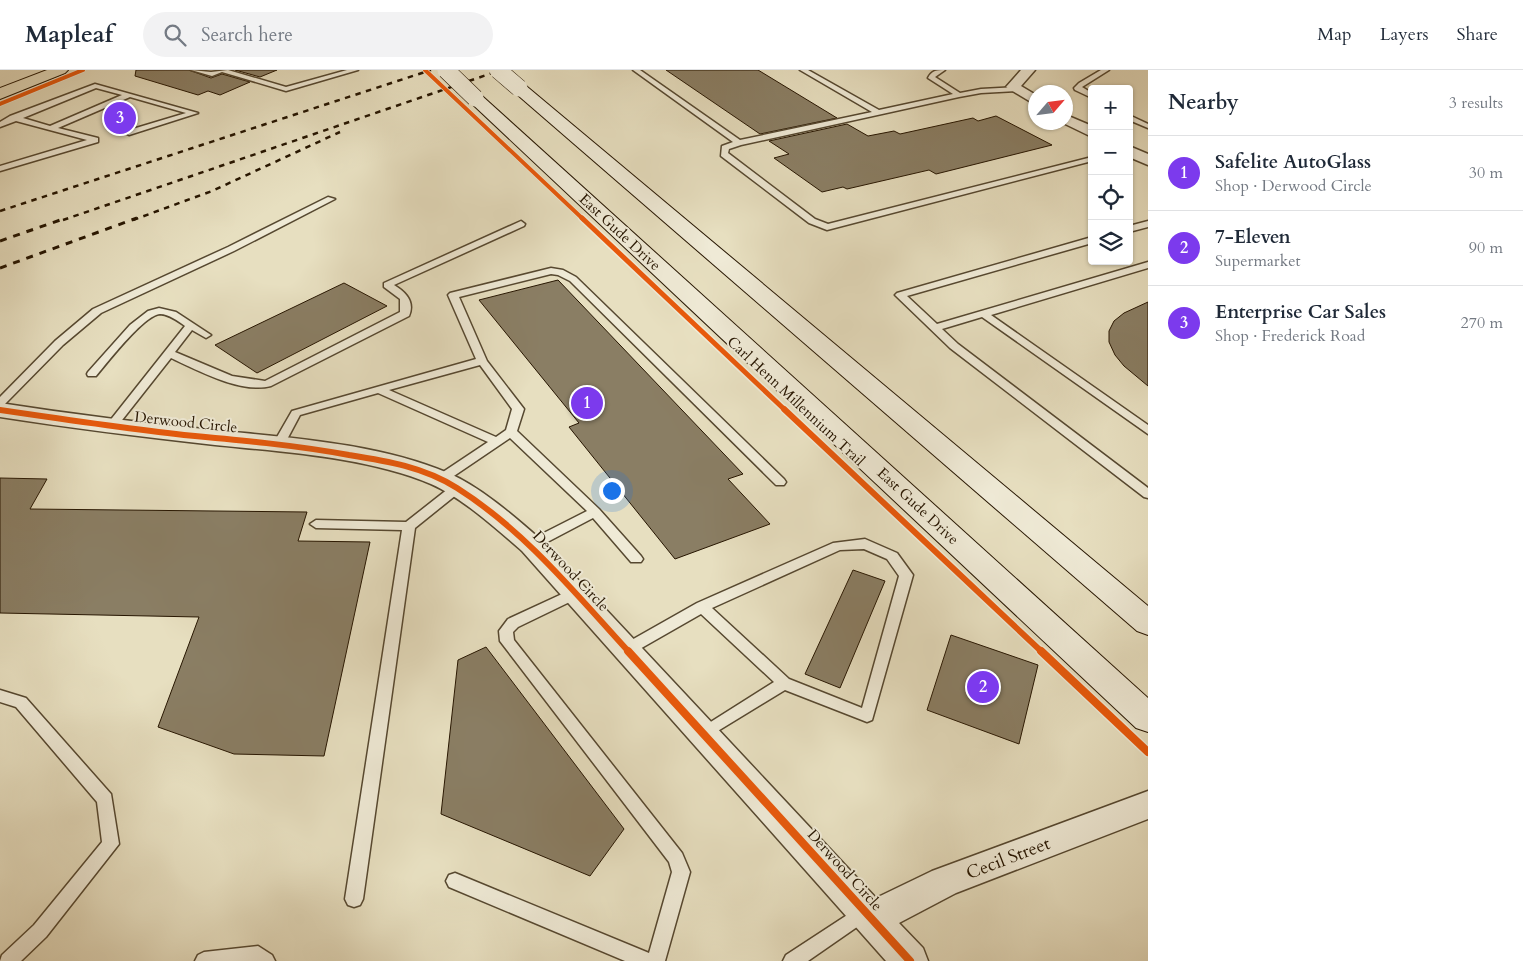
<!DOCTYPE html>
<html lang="en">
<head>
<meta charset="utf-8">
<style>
	body { margin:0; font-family:Cardo,serif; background:#f2f2f3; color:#1f2937 }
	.controls { position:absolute; right:15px; top:15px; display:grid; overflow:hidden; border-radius:5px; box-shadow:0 1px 4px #0004 }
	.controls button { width:45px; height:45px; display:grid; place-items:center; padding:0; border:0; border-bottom:1px solid #e0e1e3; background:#fff; color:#1f2937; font:25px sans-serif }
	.compass { position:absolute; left:1028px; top:15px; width:45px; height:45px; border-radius:50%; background:#fff; box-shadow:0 1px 4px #0004; rotate:62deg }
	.you { position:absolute; left:611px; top:420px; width:18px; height:18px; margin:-12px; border:4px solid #fff; border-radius:50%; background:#1a73e8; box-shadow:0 0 0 8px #1a73e833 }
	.badge { display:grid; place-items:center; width:32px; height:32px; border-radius:50%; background:#7c3aed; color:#fff; font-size:16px; font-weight:700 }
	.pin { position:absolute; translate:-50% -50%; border:2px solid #fff; box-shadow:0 1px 5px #0006 }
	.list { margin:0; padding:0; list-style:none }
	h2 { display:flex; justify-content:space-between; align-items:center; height:65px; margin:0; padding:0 20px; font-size:21px }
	h2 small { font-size:16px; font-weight:400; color:#747a83 }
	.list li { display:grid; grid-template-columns:32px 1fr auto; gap:15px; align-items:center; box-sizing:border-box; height:75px; padding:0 20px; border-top:1px solid #e0e1e3 }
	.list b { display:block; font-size:19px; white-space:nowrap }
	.list p { margin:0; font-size:16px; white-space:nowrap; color:#747a83 }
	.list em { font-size:16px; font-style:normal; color:#747a83 }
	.icon { flex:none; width:28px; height:28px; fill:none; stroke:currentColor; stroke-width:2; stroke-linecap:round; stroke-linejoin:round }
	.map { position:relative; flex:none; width:1148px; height:891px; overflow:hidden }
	header { display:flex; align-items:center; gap:30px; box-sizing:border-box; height:70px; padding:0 25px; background:#fff; border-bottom:1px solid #e0e1e3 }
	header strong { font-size:24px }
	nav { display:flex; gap:28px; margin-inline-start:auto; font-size:18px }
	.search { width:350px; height:45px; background:#f2f2f3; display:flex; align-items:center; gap:12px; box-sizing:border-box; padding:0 18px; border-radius:28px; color:#747a83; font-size:19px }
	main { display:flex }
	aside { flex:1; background:#fff }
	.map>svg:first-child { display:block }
	.building { fill:#8a7e64; stroke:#261500 }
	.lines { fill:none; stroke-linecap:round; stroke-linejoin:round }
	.lane-casing { stroke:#564830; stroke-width:3 }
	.street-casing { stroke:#564830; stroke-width:3 }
	.secondary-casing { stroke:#261500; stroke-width:2 }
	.primary-casing { stroke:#261500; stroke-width:2 }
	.lane { fill:#efead6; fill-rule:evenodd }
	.street { fill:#efead6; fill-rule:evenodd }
	.secondary { fill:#efead6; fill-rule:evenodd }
	.primary { fill:#e7dfc0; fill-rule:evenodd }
	.rail-far1 { stroke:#261500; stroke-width:2.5; stroke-dasharray:5.5 5.5; stroke-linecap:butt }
	.rail { stroke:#261500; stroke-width:3; stroke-dasharray:7 7; stroke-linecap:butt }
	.secondary-bridge-casing { stroke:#261500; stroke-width:18; stroke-linecap:butt }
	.secondary-bridge { stroke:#efead6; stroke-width:17 }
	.cycleway-far3-casing { stroke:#efead6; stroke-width:5.5 }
	.cycleway-far2-casing { stroke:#efead6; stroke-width:8 }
	.cycleway-far1-casing { stroke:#efead6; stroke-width:9 }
	.cycleway-casing { stroke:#efead6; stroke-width:11 }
	.cycleway-far3 { stroke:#e8590c; stroke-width:4 }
	.cycleway-far2 { stroke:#e8590c; stroke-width:5 }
	.cycleway-far1 { stroke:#e8590c; stroke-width:6 }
	.cycleway { stroke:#e8590c; stroke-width:8 }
	.labels { text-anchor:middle; stroke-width:4; stroke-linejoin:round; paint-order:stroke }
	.street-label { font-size:15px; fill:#261500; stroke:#efead6 }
	.near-street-label { font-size:18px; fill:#261500; stroke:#efead6 }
</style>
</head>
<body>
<header>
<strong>Mapleaf</strong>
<div class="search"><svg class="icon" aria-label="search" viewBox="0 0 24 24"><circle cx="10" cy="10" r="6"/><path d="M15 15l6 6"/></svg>Search here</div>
<nav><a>Map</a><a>Layers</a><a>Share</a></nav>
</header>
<main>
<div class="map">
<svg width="1148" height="891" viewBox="0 0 1148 891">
	<rect width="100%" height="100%" fill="#e7dfc0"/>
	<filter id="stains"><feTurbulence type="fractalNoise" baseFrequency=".004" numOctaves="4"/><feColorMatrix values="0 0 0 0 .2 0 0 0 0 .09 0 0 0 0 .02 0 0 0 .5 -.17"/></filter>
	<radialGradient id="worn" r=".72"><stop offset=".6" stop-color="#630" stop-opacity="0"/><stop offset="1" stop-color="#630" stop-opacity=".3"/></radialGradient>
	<g class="building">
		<polygon points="136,0 189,0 211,8 222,4 250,12 220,25 208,21 198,25 135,6"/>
		<polygon points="235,0 277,0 260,7"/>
		<polygon points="666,0 758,0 837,48 760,64"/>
		<polygon points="996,46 1052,75 936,104 929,100 847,119 843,117 822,122 774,88 789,84 769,71 847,54 868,66 894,61 900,64 973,48 978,51"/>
		<polygon points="558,210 743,404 728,409 770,454 675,489 569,357 579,353 479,230"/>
		<polygon points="344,213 387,236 257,303 215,275"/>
		<polygon points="1148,232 1148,316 1124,296 1115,285 1109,272 1109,261 1114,251 1124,243"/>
		<polygon points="0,408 47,409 30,439 307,442 298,471 370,472 324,686 234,684 158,657 199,547 0,543"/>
		<polygon points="853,500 885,511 840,618 805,604"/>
		<polygon points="951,565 1038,595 1019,674 927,640"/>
		<polygon points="486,577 624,759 590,806 441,744 458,590"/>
	</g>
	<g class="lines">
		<g class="lane-casing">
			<g id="lane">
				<polygon points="191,0 211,2 228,0 286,17 347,0 358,0 286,21 222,2 212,6"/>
				<path d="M633 0H640L740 70 872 42 800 0H808L879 40 953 24 928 8C932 0 937 0 945 0L935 7 960 23 981 19 1020 17V21H1017L981 23 959 27 741 75 729 79 728 83 815 149 828 154 1092 87V91L827 160 809 153 721 86 722 76 733 72Z"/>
				<polygon points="1101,0 1109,0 1082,17 1092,23 1092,28 1075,20 1074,18 1079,13"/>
				<path d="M95 14 198 43 129 65 125 63 126 61 186 43 130 27 58 58 98 68V72L0 101V96L87 70 16 51 0 57V52L10 46ZM96 18 122 25 50 56 23 48Z"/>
				<polygon points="1129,45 1148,54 1148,58 1129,50"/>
				<polygon points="328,127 335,129 234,181 101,243 63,275 4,335 0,336 0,327 55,271 93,239 228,177"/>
				<path d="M521 151 525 154 524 156 394 215C406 222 415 232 409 246L271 316C241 324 197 300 171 288L115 359 111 361 105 357 185 256C178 251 169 244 160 244 144 245 107 293 96 306H88L87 304 88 302 130 255 148 241 159 238 176 242 211 265 206 268 192 260 175 282 232 306 265 311 400 242V229L384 217V213Z"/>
				<polygon points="1148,151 1148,157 1129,162 1129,156"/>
				<polygon points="1092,167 1092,173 907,226 937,254 1148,192 1148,198 991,245 1148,355 1148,364 982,247 942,259 958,274 1148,418 1148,428 1144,427 950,278 895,225 897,223"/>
				<path d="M551 198 563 200 576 207 784 409 786 412 784 415H776L570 211 558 205 551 204 459 227 487 291 524 339 517 361 599 439 641 486 643 489 641 492H631L593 448 536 478H526L525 475 526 472 587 441 510 368 445 412H437L435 409 437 406 488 372 378 323 300 345 283 377H275L273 374 292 341 476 289 448 225 450 223ZM480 295 512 339 506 360 496 367 389 320Z"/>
				<polygon points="457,414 463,418 461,421 415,458 363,829 360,835 354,837 348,835 345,829 402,460 316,458 310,454 316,450 406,452 453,415"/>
				<path d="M865 469 897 483 913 505 872 650 867 652 862 650 785 620 703 670 698 668 695 664 698 660 774 612 701 544 631 584 626 586 621 584 619 580 621 576 697 533 833 473ZM864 479 887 489 899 506 862 638 789 609 712 538 840 480Z"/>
				<polygon points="575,518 580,519 582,523 580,527 518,557 513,562 514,570 682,783 690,802 665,891 625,891 449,817 446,811 449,805 455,803 649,883 672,802 669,792 500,571 499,561 508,549"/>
				<polygon points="0,620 26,628 111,724 119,774 46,867 21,891 0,891 2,885 34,855 102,772 97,732 16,637 0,632"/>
				<polygon points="864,834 870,836 873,842 870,848 808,891 783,891 786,885"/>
				<polygon points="258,876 272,885 275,891 195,891 198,885 204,882"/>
			</g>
		</g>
		<g class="street-casing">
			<g id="street">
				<polygon points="1021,0 1035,0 1021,16 1036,25 1036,35 1006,17"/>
				<polygon points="1066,45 1092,56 1092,67 1061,52 1066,52"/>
				<polygon points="1129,76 1148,84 1148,95 1129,87"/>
				<path d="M0 333C71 344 142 353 214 360 290 368 377 373 448 403 479 416 514 446 540 469L876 828 932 801 1148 721V749L956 823 899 853 923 878 928 891H886L522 481C497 459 461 427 431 414 367 387 283 382 215 375 143 367 71 358 0 347Z"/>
			</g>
		</g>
		<g class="secondary-casing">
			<g id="secondary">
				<polygon points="519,13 525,15 1148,536 1148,565 1137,561 513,21 511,18 513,15"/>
				<polygon points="475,23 481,25 1148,628 1148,662 1136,658 469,31 467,28 469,25"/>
			</g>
		</g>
		<g class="primary-casing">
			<polygon id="primary" points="47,0 68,0 65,3 0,29 0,18"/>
		</g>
		<use href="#lane" class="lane"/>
		<use href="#street" class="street"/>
		<use href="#secondary" class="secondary"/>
		<use href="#primary" class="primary"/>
		<g class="rail-far1">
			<polyline points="0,141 431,0"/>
			<polyline points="63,150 501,0"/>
			<polyline points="133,150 212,121 340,62"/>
		</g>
		<g class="rail">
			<polyline points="0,171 66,148"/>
			<polyline points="0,198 137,148"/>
		</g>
		<g class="secondary-bridge-casing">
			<g id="secondary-bridge">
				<polyline points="446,0 475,28"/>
				<polyline points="498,0 519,18"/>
			</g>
		</g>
		<use href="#secondary-bridge" class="secondary-bridge"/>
		<g class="cycleway-far3-casing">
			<g id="cycleway-far3">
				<polyline points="425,0 584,150"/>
				<polyline points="0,34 83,0"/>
			</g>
		</g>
		<g class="cycleway-far2-casing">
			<polyline id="cycleway-far2" points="582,148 785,340"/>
		</g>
		<g class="cycleway-far1-casing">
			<g id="cycleway-far1">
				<polyline points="784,339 1042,582"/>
				<path d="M0 340C61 349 122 358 184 365 239 370 294 375 349 385 387 391 424 397 457 418 525 461 575 523 629 582"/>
			</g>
		</g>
		<g class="cycleway-casing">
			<g id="cycleway">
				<polyline points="628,581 910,891"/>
				<polyline points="1041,581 1148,682"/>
			</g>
		</g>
		<use href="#cycleway-far3" class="cycleway-far3"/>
		<use href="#cycleway-far2" class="cycleway-far2"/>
		<use href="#cycleway-far1" class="cycleway-far1"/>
		<use href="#cycleway" class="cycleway"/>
	</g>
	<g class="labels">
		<g class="street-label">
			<text transform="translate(620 162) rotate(43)" y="5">East Gude Drive</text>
			<text transform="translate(796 331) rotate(43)" y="5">Carl Henn Millennium Trail</text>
			<text transform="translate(186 352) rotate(6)" y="5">Derwood Circle</text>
			<text transform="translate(918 436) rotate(43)" y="5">East Gude Drive</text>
			<text transform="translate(571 501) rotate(47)" y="5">Derwood Circle</text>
			<text transform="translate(845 800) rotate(48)" y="5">Derwood Circle</text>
		</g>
		<g class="near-street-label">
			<text transform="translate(1008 788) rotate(-21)" y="6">Cecil Street</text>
		</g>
	</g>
	<rect width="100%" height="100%" filter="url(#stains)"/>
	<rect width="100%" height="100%" fill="url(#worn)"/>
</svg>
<div class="controls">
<button>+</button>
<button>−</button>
<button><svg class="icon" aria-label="locate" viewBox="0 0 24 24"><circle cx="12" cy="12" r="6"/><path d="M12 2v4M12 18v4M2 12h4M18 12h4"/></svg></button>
<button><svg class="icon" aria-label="layers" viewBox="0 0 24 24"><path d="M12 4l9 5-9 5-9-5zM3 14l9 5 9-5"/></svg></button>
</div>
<svg class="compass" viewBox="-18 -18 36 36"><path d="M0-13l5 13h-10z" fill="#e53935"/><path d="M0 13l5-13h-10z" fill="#747a83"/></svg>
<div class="you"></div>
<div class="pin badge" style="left:587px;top:333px">1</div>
<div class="pin badge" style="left:983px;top:617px">2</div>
<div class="pin badge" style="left:120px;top:48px">3</div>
</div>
<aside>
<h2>Nearby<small>3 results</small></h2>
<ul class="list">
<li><span class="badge">1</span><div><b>Safelite AutoGlass</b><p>Shop · Derwood Circle</p></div><em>30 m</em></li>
<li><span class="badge">2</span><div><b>7-Eleven</b><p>Supermarket</p></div><em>90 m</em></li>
<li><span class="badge">3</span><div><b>Enterprise Car Sales</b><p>Shop · Frederick Road</p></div><em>270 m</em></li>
</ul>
</aside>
</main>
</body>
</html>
